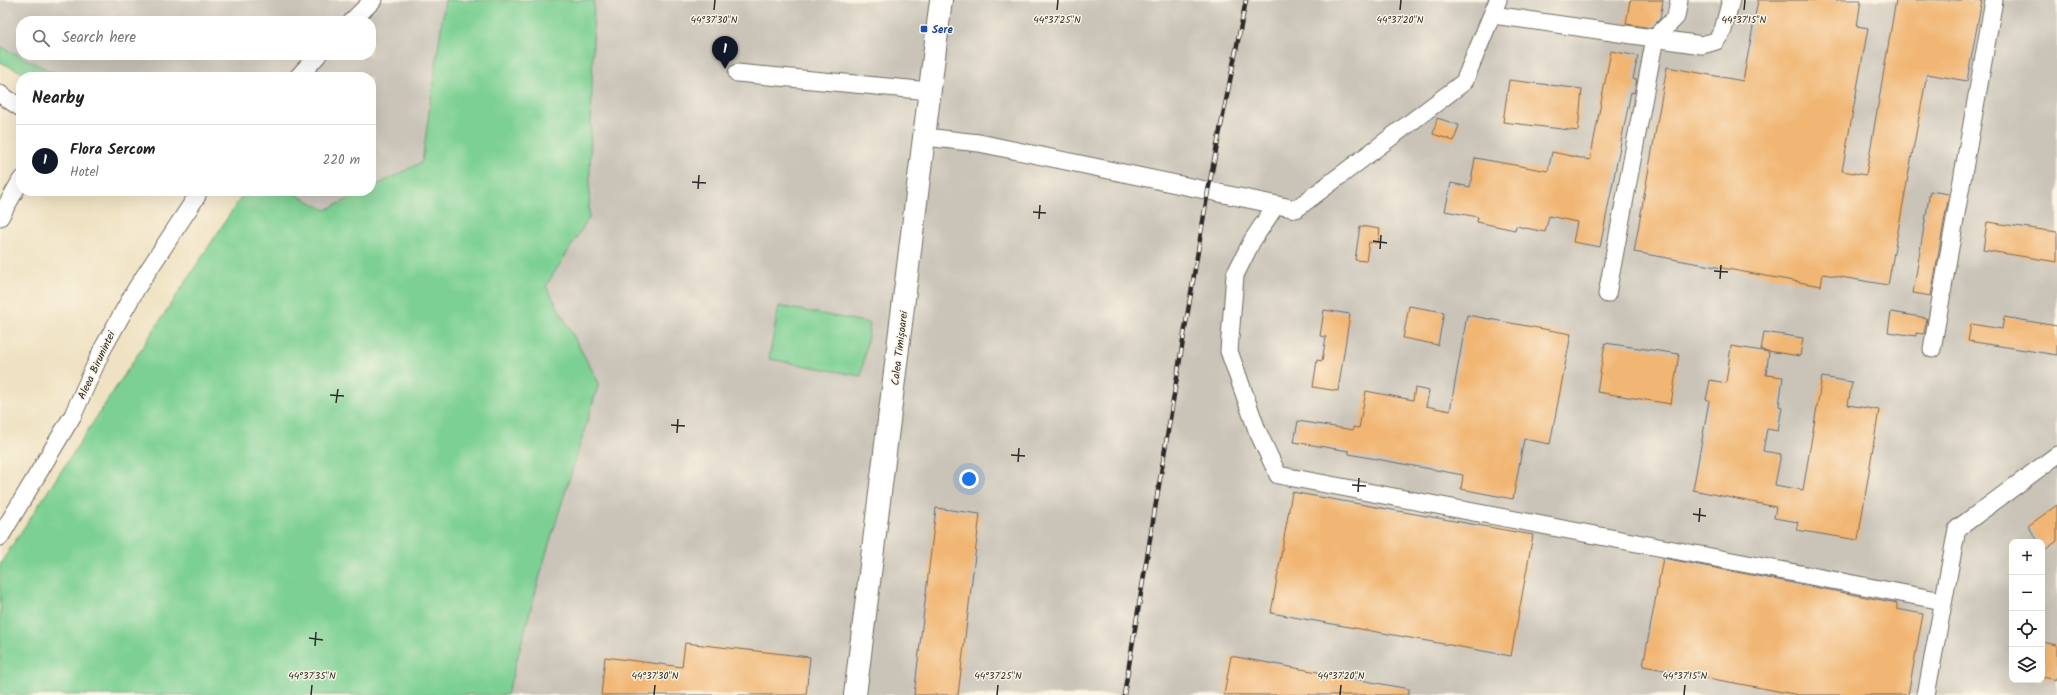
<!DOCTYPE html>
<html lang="en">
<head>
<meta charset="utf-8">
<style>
	body { margin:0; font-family:Kalam,sans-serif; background:#f2f2f2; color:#222 }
	.controls { position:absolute; right:12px; bottom:12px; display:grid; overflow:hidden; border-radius:8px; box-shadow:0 4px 16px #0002 }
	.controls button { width:36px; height:36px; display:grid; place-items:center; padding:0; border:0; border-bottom:1px solid #e0e0e0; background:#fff; color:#222; font:20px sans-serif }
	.you { position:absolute; left:969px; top:479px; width:14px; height:14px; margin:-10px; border:3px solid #fff; border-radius:50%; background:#1a73e8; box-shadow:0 0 0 6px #1a73e833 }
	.badge { display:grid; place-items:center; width:26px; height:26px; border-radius:50%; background:#111827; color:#fff; font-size:13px; font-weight:700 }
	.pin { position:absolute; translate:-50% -33px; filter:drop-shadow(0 1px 2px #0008) }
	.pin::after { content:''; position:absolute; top:21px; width:14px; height:12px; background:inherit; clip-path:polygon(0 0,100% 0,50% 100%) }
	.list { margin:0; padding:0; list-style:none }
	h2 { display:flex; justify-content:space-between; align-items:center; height:52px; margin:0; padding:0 16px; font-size:17px }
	h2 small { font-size:13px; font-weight:400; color:#767676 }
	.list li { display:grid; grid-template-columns:26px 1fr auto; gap:12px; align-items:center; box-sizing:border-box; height:72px; padding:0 16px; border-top:1px solid #e0e0e0 }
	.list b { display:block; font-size:15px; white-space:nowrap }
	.list p { margin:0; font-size:13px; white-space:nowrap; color:#767676 }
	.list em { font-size:13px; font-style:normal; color:#767676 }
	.icon { flex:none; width:22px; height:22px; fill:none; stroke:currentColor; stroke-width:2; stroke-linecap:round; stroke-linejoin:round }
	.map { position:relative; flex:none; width:2057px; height:695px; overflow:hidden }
	.search { position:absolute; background:#fff; box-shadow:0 4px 16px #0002; left:16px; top:16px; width:360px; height:44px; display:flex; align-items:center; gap:10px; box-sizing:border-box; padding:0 14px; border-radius:16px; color:#767676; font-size:15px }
	.panel { position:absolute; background:#fff; box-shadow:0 4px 16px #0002; left:16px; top:72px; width:360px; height:124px; border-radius:16px }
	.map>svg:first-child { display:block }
	.industrial { fill:#c9c3b8; fill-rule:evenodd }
	.green { fill:#7cd093; stroke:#547e5f }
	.building { fill:#f1b673 }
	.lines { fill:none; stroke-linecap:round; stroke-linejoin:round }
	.minor-casing { stroke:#706b60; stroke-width:19 }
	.major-casing { stroke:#706b60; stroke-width:24 }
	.minor { stroke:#fff; stroke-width:17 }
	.major { stroke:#fff; stroke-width:22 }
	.rail-casing { stroke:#2b2b2b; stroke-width:4.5 }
	.rail { stroke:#fcf5e5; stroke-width:3; stroke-dasharray:9; stroke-linecap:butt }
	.ticks { fill:none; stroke:#2b2b2b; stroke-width:1.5 }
	.transit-dot { fill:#1a4fb4; stroke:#fcf5e5; stroke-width:1.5 }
	.labels { text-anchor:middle; stroke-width:3; stroke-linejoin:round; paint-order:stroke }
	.transit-label { font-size:11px; font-weight:bold; fill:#164399; stroke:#fcf5e5; text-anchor:start }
	.street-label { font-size:11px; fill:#2b2b2b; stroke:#fcf5e5 }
	.ticks-label { font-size:10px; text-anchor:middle; fill:#2b2b2b; stroke:#fcf5e5; stroke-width:3; stroke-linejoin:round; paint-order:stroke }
</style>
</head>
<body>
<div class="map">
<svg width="2057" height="695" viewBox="0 0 2057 695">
	<rect width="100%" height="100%" fill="#fcf5e5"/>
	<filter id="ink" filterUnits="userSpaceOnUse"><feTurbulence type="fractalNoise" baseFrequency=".025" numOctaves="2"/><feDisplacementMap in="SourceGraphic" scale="8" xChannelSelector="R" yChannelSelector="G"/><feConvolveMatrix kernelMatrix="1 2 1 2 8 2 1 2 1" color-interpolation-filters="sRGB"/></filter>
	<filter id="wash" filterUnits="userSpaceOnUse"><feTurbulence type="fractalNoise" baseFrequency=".012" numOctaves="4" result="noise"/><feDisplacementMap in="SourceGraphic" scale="16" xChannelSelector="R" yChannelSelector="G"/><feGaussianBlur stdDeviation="0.9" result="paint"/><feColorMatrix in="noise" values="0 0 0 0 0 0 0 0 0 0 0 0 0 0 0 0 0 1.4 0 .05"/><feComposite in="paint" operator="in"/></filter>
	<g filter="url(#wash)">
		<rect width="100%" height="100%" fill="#efe2c2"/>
		<g class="industrial">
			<path d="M0 0H445L422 162 371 188V77H62L0 46ZM21 21H371V55H21Z"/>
			<path d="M594 0H2057V695H507L546 554 599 383 546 286 589 218ZM2012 542H2042V680H2012Z"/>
			<polygon points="289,191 365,191 326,210"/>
		</g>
		<g class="green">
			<polygon points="445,0 594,0 589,218 546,286 599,383 546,554 507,695 0,695 0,564 245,191 289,191 326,210 365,191 371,191 371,188 422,162"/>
			<polygon points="0,46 62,77 32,77 0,62"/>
			<polygon points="779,306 870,323 861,376 769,359"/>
		</g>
		<g id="blocks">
			<g class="building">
				<polygon points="1630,0 1663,0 1660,19 1651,28 1626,24"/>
				<polygon points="1758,0 1861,0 1857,26 1868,28 1842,171 1866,175 1896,0 1982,0 1967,81 1927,74 1888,285 1823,274 1821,286 1634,252 1667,67 1743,81"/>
				<polygon points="1611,51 1638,56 1633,79 1637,80 1634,93 1631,92 1600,247 1573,242 1577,222 1549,216 1545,232 1516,226 1515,230 1477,222 1478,217 1445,211 1451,183 1470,187 1475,158 1548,171 1552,152 1590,160"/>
				<polygon points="1509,80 1582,89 1578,131 1503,122"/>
				<polygon points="1437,118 1459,125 1454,141 1433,134"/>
				<polygon points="1930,191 1949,194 1931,296 1913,293"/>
				<polygon points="1987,222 2057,232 2057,262 1983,250"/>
				<polygon points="1360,226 1380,229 1378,243 1369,242 1366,261 1355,260"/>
				<polygon points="1409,306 1444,312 1438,345 1403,338"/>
				<polygon points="1324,310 1350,314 1338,391 1313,387 1317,360 1322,361 1326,337 1320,336"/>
				<polygon points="1891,312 1927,318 1924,334 1916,333 1916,336 1888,332"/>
				<polygon points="1467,315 1571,334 1550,444 1524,439 1513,499 1461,489 1463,475 1349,454 1349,451 1294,442 1298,421 1353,430 1353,427 1359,428 1366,391 1413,400 1415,388 1429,391 1426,406 1450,411"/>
				<polygon points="2004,317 2057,326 2057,355 1968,341 1971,324 2002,329"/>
				<polygon points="1764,332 1803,338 1800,356 1761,350"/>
				<polygon points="1605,343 1679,354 1671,404 1597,392"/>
				<polygon points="1731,346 1769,352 1766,375 1783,377 1779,406 1782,407 1778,431 1767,429 1763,451 1781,454 1775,485 1803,490 1822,377 1852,382 1848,405 1879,410 1858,540 1796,530 1798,522 1774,518 1776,507 1693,490 1709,401 1706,400 1710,380 1726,383"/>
				<polygon points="1292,492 1533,535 1511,656 1271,613"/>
				<polygon points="2057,505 2057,541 2045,550 2042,542 2039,542 2028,526"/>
				<polygon points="936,508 980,514 958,695 914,695"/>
				<polygon points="1663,558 1897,603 1897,609 1923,614 1908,695 1799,695 1643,666"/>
				<polygon points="2042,642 2057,645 2057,680 2042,677"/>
				<polygon points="685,643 810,657 806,695 601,695 605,657 682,667"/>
				<polygon points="1231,656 1409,689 1409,695 1224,695"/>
			</g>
		</g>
	</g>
	<g filter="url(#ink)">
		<use href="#blocks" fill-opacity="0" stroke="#706b60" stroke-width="1"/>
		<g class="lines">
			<g class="minor-casing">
				<g id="minor">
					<polyline points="1493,15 1702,45 1716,41 1723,30 1731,0"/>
					<polyline points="352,21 373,0"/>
					<polyline points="737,73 930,91"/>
					<polyline points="298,77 318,55"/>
					<polyline points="0,94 21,108"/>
					<polyline points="925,137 979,143 1296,209 1464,82 1498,0"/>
					<polyline points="1276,205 1252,241 1235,275 1229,351 1257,430 1278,475 1943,601"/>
					<polyline points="0,217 21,180"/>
					<polyline points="1607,294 1655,38 1676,17 1679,0"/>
					<polyline points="1932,349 1994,0"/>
					<polyline points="0,537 73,415 102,350 136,289 197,196"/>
					<polyline points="1926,695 1957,529 2057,455"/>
				</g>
			</g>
			<g class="major-casing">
				<polyline id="major" points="855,695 941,0"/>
			</g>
			<use href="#minor" class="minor"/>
			<use href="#major" class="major"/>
			<g class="rail-casing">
				<polyline id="rail" points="1124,695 1208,191 1246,0"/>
			</g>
			<use href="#rail" class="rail"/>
		</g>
	</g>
	<path class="ticks" d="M714 10 715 0M1057 10 1058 0M1400 10 1401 0M1744 10 1745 0M692 182 706 183M698 189 699 175M1033 212 1046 213M1039 219 1040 205M1373 241 1387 243M1380 249 1381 235M1714 271 1728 272M1720 279 1721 265M330 395 344 396M336 403 338 389M671 425 685 426M677 433 678 419M1011 455 1025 456M1018 462 1019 448M1352 485 1366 486M1358 492 1359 478M1693 514 1706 516M1699 522 1700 508M309 638 323 640M315 646 316 632M311 695 312 685M654 695 655 685M997 695 998 685M1340 695 1341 685M1684 695 1685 685"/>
	<rect class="transit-dot" x="920" y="25" width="8" height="8" rx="2"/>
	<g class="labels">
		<g class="transit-label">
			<text x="932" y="33">Sere</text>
		</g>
		<g class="street-label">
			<text transform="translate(899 348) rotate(-83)" y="4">Calea Timișoarei</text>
			<text transform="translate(96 365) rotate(-65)" y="4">Aleea Birunintei</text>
		</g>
	</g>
	<g class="ticks-label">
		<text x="714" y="23">44°37'30"N</text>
		<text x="1057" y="23">44°37'25"N</text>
		<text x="1400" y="23">44°37'20"N</text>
		<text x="1744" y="23">44°37'15"N</text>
		<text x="312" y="679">44°37'35"N</text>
		<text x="655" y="679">44°37'30"N</text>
		<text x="998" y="679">44°37'25"N</text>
		<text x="1341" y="679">44°37'20"N</text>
		<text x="1685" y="679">44°37'15"N</text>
	</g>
</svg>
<div class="controls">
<button>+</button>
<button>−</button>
<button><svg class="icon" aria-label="locate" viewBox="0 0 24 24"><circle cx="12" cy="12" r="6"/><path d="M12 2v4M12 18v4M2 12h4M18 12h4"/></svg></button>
<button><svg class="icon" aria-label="layers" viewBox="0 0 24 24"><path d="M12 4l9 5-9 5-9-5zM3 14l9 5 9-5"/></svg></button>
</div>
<div class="you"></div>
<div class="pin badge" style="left:725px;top:69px">1</div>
<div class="search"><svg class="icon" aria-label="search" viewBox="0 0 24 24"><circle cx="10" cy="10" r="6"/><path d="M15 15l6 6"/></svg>Search here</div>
<section class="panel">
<h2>Nearby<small></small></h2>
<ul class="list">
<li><span class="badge">1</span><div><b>Flora Sercom</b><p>Hotel</p></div><em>220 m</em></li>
</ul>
</section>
</div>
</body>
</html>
